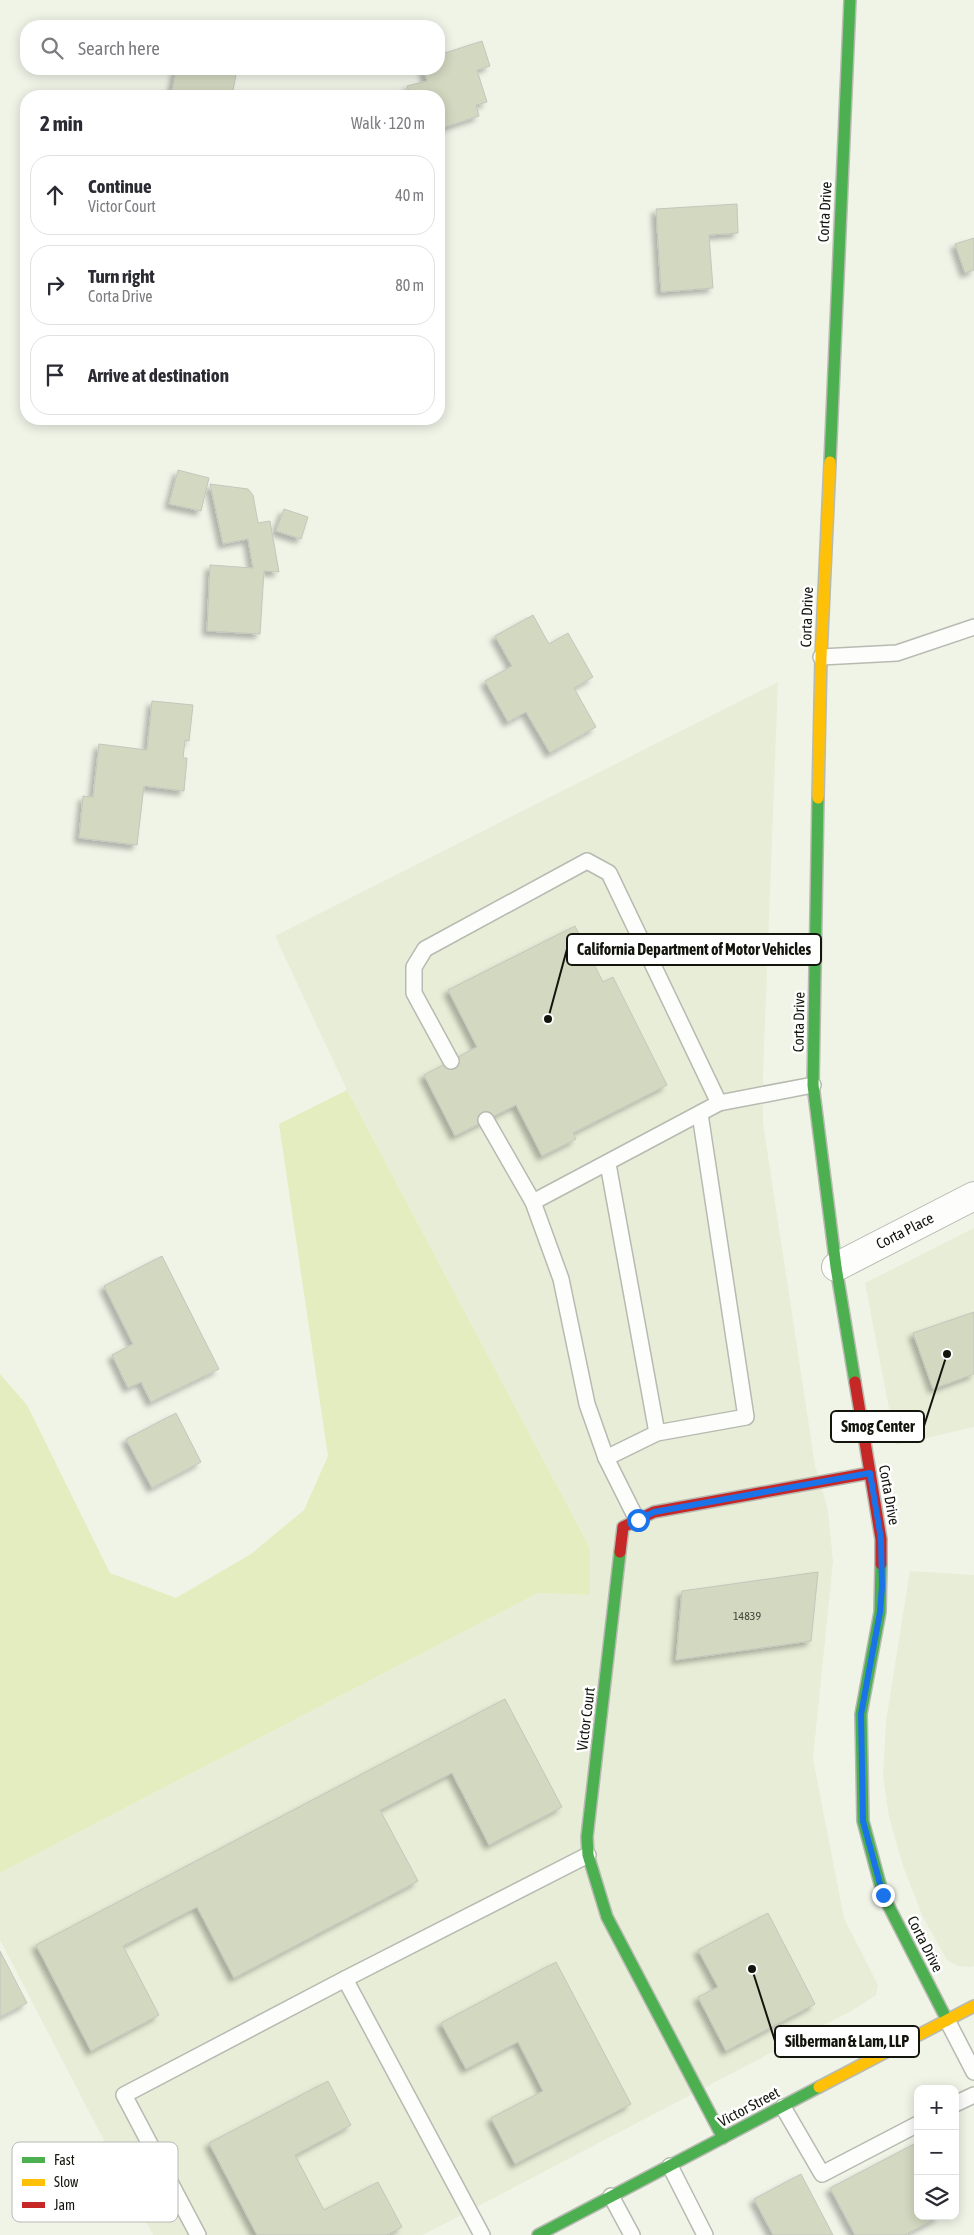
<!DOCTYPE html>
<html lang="en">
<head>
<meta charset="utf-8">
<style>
	body { margin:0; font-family:"Asap Condensed",sans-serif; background:#f7f7f7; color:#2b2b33 }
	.controls { position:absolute; right:15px; bottom:15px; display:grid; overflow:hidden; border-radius:10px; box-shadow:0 2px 12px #0003 }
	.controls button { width:45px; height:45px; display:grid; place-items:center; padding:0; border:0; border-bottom:1px solid #e1e1e2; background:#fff; color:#2b2b33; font:25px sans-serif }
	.stop { position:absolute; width:15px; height:15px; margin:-11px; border:4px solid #1a73e8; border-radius:50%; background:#fff }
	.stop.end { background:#1a73e8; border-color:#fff; box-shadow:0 1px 5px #0008 }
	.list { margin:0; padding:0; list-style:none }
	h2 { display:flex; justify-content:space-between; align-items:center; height:65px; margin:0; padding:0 20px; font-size:21px }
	h2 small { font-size:16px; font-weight:400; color:#7c7c81 }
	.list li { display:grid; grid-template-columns:32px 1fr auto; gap:15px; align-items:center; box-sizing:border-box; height:80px; margin:0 10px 10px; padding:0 10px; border:1px solid #e1e1e2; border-radius:20px }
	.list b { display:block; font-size:19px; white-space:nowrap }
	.list p { margin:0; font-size:16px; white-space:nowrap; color:#7c7c81 }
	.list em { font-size:16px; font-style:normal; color:#7c7c81 }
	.icon { flex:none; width:28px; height:28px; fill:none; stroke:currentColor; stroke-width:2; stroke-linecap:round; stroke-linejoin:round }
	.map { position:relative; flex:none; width:974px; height:2235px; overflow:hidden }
	.search { position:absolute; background:#fff; box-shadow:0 2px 12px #0003; left:20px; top:20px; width:425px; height:55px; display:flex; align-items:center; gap:12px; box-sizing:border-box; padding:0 18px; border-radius:20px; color:#7c7c81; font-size:19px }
	.panel { position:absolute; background:#fff; box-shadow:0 2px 12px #0003; left:20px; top:90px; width:425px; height:335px; border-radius:20px }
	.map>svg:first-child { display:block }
	.built { fill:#e8edd7 }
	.green { fill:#e3edbf }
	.building { fill:#d3d8c1; stroke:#c3c6bd; filter:url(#shadow) }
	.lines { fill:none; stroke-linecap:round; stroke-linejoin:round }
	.lane-casing { stroke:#b7bab1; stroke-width:18 }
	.street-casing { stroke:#b7bab1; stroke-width:30 }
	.fast-casing { stroke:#b7bab1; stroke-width:14 }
	.slow-casing { stroke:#b7bab1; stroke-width:14 }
	.jam-casing { stroke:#b7bab1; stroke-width:14 }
	.lane { stroke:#fdfdfb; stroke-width:15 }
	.street { stroke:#fdfdfb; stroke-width:28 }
	.fast { stroke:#4caf50; stroke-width:11 }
	.slow { stroke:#ffc107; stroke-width:11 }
	.jam { stroke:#c62828; stroke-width:11 }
	.route { stroke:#1a73e8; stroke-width:6 }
	.labels { text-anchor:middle; stroke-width:5; stroke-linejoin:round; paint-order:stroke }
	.number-label { font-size:12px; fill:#43463a }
	.street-label { font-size:15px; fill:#13150d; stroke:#fff }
	.key { fill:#fff; stroke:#b8b9b6; stroke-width:1 }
	.key-label { font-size:14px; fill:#13150d }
	.leader { fill:none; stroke:#13150d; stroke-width:2 }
	.callout-dot { fill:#13150d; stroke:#fff; stroke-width:2 }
	.callout { fill:#fff; stroke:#13150d; stroke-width:2 }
	.callout-label { font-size:16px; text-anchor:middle; font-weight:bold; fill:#13150d }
</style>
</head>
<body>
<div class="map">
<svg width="974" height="2235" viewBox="0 0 974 2235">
	<defs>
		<filter id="shadow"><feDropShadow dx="-4.5" dy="4.5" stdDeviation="2.5" flood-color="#0004"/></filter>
	</defs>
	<rect width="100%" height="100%" fill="#f0f4e7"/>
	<g class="built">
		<polygon points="778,682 763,1075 763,1123 815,1465 828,1510 833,1561 813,1759 844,1918 878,1985 876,1995 853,2010 423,2235 153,2235 0,1940 0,1873 538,1593 590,1595 590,1548 347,1090 275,936"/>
		<polygon points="974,1228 974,1427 896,1445 865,1283"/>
		<polygon points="910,1571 974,1575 974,1966 971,1967 958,1966 947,1960 923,1917 903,1866 889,1817 883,1777 886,1721"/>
	</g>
	<polygon class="green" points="347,1090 590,1548 590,1595 538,1593 0,1873 0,1374 27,1405 110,1573 176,1598 251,1554 304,1510 328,1456 279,1124"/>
	<g class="building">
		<polygon points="482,41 490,66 477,70 487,102 476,105 479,116 439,129 439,96 410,96 407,86 427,81 423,69 439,69 439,55"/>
		<polygon points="176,69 237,69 232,96 171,96"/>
		<polygon points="737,204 738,233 709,235 713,288 661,292 656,209"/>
		<polygon points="974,238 974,270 965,273 955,244"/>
		<polygon points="178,470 209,478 201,511 169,504"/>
		<polygon points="210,484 248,489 253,495 258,523 270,521 279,572 264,571 260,634 207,631 210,565 253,568 248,539 223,544"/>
		<polygon points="284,509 308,517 301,539 276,531"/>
		<polygon points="533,615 549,644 568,633 593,677 574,688 596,727 550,753 526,712 508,722 485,681 512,666 495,636"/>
		<polygon points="152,701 193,705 189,741 185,740 183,758 187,758 184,791 144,786 137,845 79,838 83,796 93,797 99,744 147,750"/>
		<polygon points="575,926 603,982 613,977 667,1085 573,1133 576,1139 542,1156 516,1105 455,1136 424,1075 477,1047 448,990"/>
		<polygon points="162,1256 219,1369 151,1402 141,1382 128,1388 112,1355 133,1344 104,1286"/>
		<polygon points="974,1312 974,1374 933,1389 913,1333"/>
		<polygon points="176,1413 201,1462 152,1488 126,1439"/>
		<polygon points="818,1572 811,1641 676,1660 682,1591"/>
		<polygon points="505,1699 562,1807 489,1845 452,1773 380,1810 418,1881 234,1978 197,1907 123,1946 159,2015 91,2051 36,1945"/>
		<polygon points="768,1913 815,2004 726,2051 698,1997 718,1987 698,1950"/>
		<polygon points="0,1951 27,2003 0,2017"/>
		<polygon points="556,1962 631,2104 515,2164 491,2118 543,2091 518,2042 466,2069 441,2023"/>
		<polygon points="328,2081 351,2125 295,2155 324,2210 378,2182 402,2227 387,2235 257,2235 209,2143"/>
		<polygon points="918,2142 918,2216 941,2216 905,2235 855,2235 830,2188"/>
		<polygon points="801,2174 833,2235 773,2235 754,2199"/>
	</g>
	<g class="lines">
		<g class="lane-casing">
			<g id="lane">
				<polyline points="821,657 897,653 974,627"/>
				<polyline points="451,1061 414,993 414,967 425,949 587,861 609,873 719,1103"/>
				<polyline points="486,1120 533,1202 561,1279 587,1404 606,1458 637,1520"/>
				<polyline points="608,1164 657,1433"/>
				<polyline points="533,1202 719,1103 813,1085"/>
				<polyline points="606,1458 657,1433 746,1417 700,1114"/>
				<polyline points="345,1979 482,2235"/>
				<polyline points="947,2020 974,2072"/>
				<polyline points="955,2104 974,2095"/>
				<polyline points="783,2107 822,2174 918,2124"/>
				<polyline points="670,2166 705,2235"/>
				<polyline points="611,2196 632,2235"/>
				<polyline points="198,2235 124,2095 345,1979 588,1855"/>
			</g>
		</g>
		<g class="street-casing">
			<polyline id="street" points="836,1267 974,1196"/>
		</g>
		<g class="fast-casing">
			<g id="fast">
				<polyline points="830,462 850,0"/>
				<polyline points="818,798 813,1085 836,1267 855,1382"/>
				<polyline points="620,1552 587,1837 588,1855 607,1917 723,2138"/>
				<polyline points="881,1564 880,1612 861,1714 863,1821 883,1895 947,2020"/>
				<polyline points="538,2235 819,2087"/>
			</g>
		</g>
		<g class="slow-casing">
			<g id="slow">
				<polyline points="818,798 821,657 830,462"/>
				<polyline points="819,2087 974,2006"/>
			</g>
		</g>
		<g class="jam-casing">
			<g id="jam">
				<polyline points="855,1382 881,1539 881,1564"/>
				<polyline points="620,1552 623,1527 654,1512 870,1473"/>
			</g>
		</g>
		<use href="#lane" class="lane"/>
		<use href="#street" class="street"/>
		<use href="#fast" class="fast"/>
		<use href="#slow" class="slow"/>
		<use href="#jam" class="jam"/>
	</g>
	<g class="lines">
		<polyline class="route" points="638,1520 654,1512 870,1473 881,1539 882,1586 880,1612 861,1714 863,1821 883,1895"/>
	</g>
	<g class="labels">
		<g class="number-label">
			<text x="747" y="1620">14839</text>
		</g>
		<g class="street-label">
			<text transform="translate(825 212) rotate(-87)" y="5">Corta Drive</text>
			<text transform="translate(807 617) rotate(-88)" y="5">Corta Drive</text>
			<text transform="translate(799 1022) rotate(-89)" y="5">Corta Drive</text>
			<text transform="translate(905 1231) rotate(-27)" y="5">Corta Place</text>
			<text transform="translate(889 1495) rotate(80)" y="5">Corta Drive</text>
			<text transform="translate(586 1719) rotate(-83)" y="5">Victor Court</text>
			<text transform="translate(925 1944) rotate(63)" y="5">Corta Drive</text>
			<text transform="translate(749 2107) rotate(-28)" y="5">Victor Street</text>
		</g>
	</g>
	<rect x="12" y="2142" width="166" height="80" rx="8" class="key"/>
	<rect x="22" y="2157" width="23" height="6" fill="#4caf50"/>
	<rect x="22" y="2179" width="23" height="7" fill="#ffc107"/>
	<rect x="22" y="2202" width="23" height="6" fill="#c62828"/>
	<g class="key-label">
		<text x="54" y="2165">Fast</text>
		<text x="54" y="2187">Slow</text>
		<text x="54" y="2210">Jam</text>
	</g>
	<path class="leader" d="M548 1019L567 949M947 1354L924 1426M752 1969L775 2041"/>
	<g class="callout-dot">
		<circle cx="548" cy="1019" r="5"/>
		<circle cx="947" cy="1354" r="5"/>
		<circle cx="752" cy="1969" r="5"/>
	</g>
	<g class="callout">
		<rect x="567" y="934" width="254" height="31" rx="5"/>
		<rect x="831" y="1411" width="93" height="31" rx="5"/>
		<rect x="775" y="2026" width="144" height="31" rx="5"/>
	</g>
	<g class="callout-label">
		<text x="694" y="955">California Department of Motor Vehicles</text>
		<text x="878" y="1432">Smog Center</text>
		<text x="847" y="2047">Silberman &amp; Lam, LLP</text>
	</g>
</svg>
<div class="controls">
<button>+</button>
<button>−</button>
<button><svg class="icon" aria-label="layers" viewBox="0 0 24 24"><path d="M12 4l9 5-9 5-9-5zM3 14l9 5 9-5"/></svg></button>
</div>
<div class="stop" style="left:638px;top:1520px"></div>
<div class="stop end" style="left:883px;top:1895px"></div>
<div class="search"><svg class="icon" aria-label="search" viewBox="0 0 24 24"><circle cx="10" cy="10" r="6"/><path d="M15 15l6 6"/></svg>Search here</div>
<section class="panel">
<h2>2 min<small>Walk · 120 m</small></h2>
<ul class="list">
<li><svg class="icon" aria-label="ahead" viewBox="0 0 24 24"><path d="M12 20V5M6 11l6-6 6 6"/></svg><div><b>Continue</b><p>Victor Court</p></div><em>40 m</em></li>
<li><svg class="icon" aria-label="right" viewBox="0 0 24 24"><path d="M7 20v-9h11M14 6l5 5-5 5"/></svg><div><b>Turn right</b><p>Corta Drive</p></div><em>80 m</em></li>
<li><svg class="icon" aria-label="arrive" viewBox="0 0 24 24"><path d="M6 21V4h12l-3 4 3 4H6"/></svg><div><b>Arrive at destination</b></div></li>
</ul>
</section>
</div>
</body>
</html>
